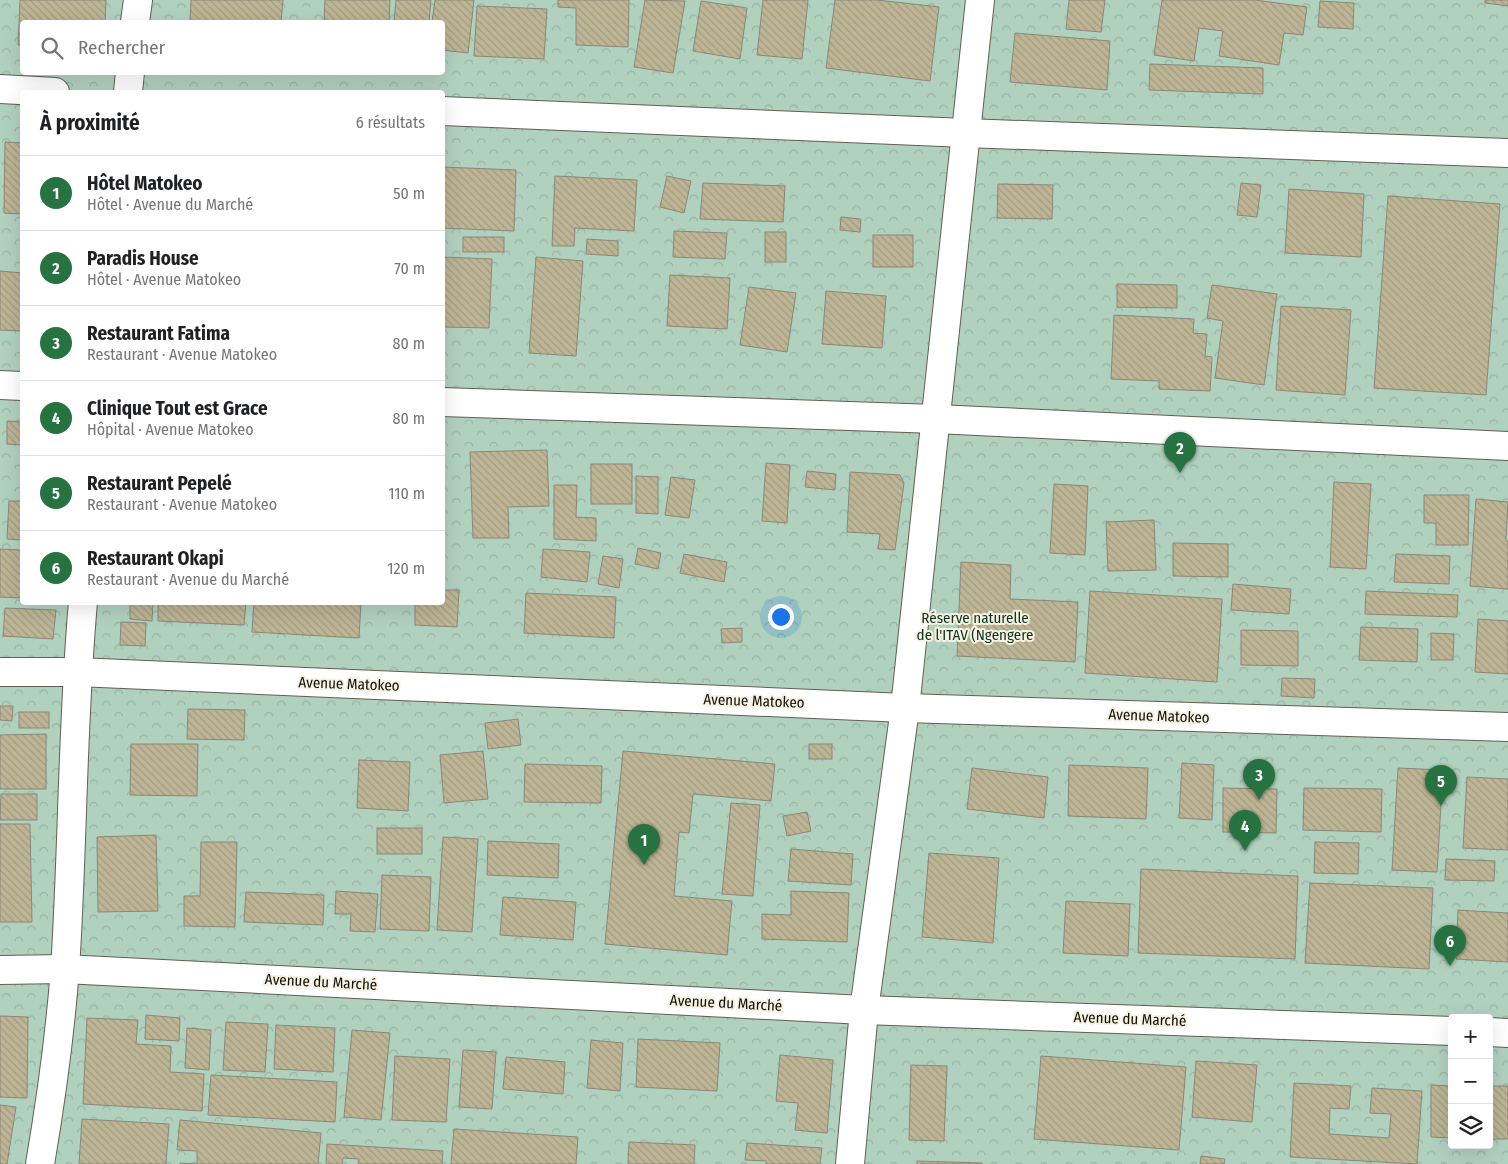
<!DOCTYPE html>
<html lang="fr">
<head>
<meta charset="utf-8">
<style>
	body { margin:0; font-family:"Fira Sans Condensed",sans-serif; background:#f2f2f2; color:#202124 }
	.controls { position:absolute; right:15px; bottom:15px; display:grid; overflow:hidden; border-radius:5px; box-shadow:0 5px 20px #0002 }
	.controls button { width:45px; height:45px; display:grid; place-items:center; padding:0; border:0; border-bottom:1px solid #e0e0e0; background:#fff; color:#202124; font:25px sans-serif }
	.you { position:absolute; left:780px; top:616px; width:18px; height:18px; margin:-12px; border:4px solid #fff; border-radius:50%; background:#1a73e8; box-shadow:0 0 0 8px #1a73e833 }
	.badge { display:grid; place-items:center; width:32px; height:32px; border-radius:50%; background:#267341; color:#fff; font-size:16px; font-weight:700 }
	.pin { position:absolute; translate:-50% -41px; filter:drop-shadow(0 1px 2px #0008) }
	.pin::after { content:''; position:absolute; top:26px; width:18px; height:15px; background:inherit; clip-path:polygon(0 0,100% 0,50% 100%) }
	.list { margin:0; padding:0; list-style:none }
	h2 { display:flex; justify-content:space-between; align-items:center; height:65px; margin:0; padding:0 20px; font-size:21px }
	h2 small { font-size:16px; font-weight:400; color:#757577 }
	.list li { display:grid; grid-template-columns:32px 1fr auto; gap:15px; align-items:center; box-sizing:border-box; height:75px; padding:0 20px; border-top:1px solid #e0e0e0 }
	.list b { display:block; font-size:19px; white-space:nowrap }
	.list p { margin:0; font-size:16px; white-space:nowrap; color:#757577 }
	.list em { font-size:16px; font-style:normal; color:#757577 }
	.icon { flex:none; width:28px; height:28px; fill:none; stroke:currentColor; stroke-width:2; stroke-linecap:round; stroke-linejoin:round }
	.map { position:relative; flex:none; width:1508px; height:1164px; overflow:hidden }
	.search { position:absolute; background:#fff; box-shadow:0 5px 20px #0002; left:20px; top:20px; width:425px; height:55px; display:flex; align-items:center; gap:12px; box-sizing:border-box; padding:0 18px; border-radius:5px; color:#757577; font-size:19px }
	.panel { position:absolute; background:#fff; box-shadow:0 5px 20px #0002; left:20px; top:90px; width:425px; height:515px; border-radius:5px }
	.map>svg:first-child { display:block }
	.forest { fill:url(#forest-crowns); fill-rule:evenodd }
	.building { fill:url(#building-back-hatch); stroke:#8b8778 }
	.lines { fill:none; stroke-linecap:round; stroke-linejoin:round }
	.street-casing { stroke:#625f50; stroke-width:30 }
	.street { stroke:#fff; stroke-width:28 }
	.labels { text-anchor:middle; stroke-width:4; stroke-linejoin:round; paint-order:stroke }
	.park-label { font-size:15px; fill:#073320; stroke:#f7f2e1 }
	.street-label { font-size:15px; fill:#100f09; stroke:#f7f2e1 }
</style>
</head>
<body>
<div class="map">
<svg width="1508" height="1164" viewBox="0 0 1508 1164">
	<defs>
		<pattern id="forest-crowns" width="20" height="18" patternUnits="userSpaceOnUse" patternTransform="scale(1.25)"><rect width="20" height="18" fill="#b1d1bf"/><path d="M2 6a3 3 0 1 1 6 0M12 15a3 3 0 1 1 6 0" fill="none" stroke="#97b2a3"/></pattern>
		<pattern id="building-back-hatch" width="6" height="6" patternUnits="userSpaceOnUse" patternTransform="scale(1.25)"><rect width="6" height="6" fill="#bdb596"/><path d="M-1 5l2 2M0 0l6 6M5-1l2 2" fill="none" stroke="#a19a80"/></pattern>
	</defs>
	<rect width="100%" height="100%" fill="#eae5d4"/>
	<path class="forest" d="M0 0H1508V1164H0ZM22 22H442V72H22ZM22 92H442V602H22ZM1452 1018H1489V1145H1452Z"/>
	<g class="building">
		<polygon points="20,0 106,0 105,22 22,22 22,45 18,45"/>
		<polygon points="191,0 283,0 281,22 190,22"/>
		<polygon points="325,0 390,0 389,22 324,22"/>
		<polygon points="396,0 431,0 429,22 394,22"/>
		<polygon points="435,0 474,0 468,53 442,50 442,22 432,22"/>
		<polygon points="558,0 629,0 628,47 576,45 576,8 558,7"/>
		<polygon points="645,0 685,1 673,73 634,67"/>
		<polygon points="763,0 808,0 802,59 757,55"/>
		<polygon points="835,0 877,0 939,7 930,81 826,68"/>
		<polygon points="1069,0 1105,0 1101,32 1066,29"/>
		<polygon points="1162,0 1255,0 1307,7 1303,35 1284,33 1279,65 1219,56 1223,31 1199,28 1194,61 1154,55"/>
		<polygon points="1485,0 1508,0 1508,6 1485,3"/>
		<polygon points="701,1 747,8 740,59 693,51"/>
		<polygon points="1320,1 1354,3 1353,29 1318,27"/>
		<polygon points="477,6 547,9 544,59 474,56"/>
		<polygon points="1015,33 1110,41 1107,90 1010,82"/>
		<polygon points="1150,64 1263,68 1263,94 1149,90"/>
		<polygon points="5,142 22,143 22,214 4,213"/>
		<polygon points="442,167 516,170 514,231 442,228"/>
		<polygon points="555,176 637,180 634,231 575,228 574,246 552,246"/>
		<polygon points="667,176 691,181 684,213 660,207"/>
		<polygon points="703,183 785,186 783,222 700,219"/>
		<polygon points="1241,183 1261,185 1257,217 1237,215"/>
		<polygon points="998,184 1053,185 1052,219 997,218"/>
		<polygon points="1289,189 1364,194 1361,257 1285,253"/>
		<polygon points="1388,196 1500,204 1486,395 1374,388"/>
		<polygon points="841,217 861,219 860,232 840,230"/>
		<polygon points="674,231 727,233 725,259 673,257"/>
		<rect x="765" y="232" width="21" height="30"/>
		<rect x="873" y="235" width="40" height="32"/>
		<rect x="463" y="237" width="41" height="15"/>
		<polygon points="587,239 618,241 618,256 586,254"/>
		<polygon points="442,257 492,259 489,328 442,327"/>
		<polygon points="536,257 583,261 576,356 529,353"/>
		<polygon points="0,271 22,273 22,331 0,330"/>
		<polygon points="670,275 730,278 727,329 667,326"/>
		<polygon points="1117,284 1177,285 1177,308 1117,307"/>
		<polygon points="1212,285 1277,294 1264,385 1215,378 1223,321 1207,318"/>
		<polygon points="749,287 796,293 787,352 740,345"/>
		<polygon points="826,291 886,296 882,348 822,344"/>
		<polygon points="1281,306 1351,310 1345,395 1276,390"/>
		<polygon points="1114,315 1194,319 1193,333 1207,334 1205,356 1212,357 1210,391 1159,389 1159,381 1111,379"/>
		<polygon points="7,421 22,422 22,445 7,444"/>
		<polygon points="547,450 549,506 508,507 509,538 473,538 470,452"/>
		<polygon points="766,463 790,465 787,523 762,521"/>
		<rect x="591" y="464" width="41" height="40"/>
		<polygon points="807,471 836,474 835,490 805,487"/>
		<polygon points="850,472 900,475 904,483 895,550 878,549 880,534 847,532"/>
		<polygon points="636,476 658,477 658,514 636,513"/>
		<polygon points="671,477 695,480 689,518 665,515"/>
		<polygon points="1334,482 1371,484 1366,569 1330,567"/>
		<polygon points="1054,484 1088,486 1085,555 1050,553"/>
		<polygon points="554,485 577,485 576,517 596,518 596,541 554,539"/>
		<polygon points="1424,495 1469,495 1468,545 1436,545 1436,523 1424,523"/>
		<polygon points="1476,499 1508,502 1506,541 1508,541 1508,589 1470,586"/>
		<polygon points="9,501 22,501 22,540 7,539"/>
		<polygon points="1154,520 1156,570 1108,571 1106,522"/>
		<polygon points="1173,543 1228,544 1228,577 1173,576"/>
		<polygon points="638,548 661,553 658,569 635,564"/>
		<polygon points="0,549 22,550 22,598 0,597"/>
		<polygon points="543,549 590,552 587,582 541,577"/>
		<polygon points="684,554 727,562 724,582 680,573"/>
		<polygon points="1396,554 1450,556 1449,584 1394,582"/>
		<polygon points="603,556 623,559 619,588 598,584"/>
		<polygon points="961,562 1011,565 1010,599 1078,602 1075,662 957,656"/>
		<polygon points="1233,584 1291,589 1289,614 1231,610"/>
		<polygon points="442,590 459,590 457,627 415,625 415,602 442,602"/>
		<polygon points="1090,591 1222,599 1217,682 1085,673"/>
		<polygon points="1366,591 1458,595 1457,617 1365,614"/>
		<polygon points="526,593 616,597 614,638 524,633"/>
		<polygon points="130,602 153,602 152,621 130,619"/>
		<polygon points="158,602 246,602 244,625 158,621"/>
		<polygon points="254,602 361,602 359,638 252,632"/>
		<polygon points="5,608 56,610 53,639 3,636"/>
		<polygon points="1478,619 1508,621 1508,674 1475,672"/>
		<polygon points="121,622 146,623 145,646 120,645"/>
		<polygon points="1361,627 1418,629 1417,662 1359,660"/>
		<polygon points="742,628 742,642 722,643 721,629"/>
		<polygon points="1241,630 1298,631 1298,666 1241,665"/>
		<polygon points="1431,633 1454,634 1453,660 1431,660"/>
		<polygon points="1282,678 1315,679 1314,698 1281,696"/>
		<polygon points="0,706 13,706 12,721 0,720"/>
		<polygon points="188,709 245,710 244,740 187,739"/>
		<rect x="19" y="712" width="30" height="16"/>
		<polygon points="518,719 521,745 488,749 485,723"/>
		<polygon points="46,734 46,789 0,789 0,735"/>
		<polygon points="131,744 198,744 197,796 130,795"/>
		<rect x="809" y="744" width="23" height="15"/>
		<polygon points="483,751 488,799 444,803 440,755"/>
		<polygon points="623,751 775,764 771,801 693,794 689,833 679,832 674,896 732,901 727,955 605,944"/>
		<polygon points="359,760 410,762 408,811 357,808"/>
		<polygon points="1182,763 1214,765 1212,820 1179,818"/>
		<polygon points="525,764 602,766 601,803 524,802"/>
		<polygon points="1069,765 1148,768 1146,819 1068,816"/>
		<polygon points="972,768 1048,777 1044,818 967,809"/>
		<polygon points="1398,768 1443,770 1437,872 1392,870"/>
		<polygon points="1467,777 1508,779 1508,850 1463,848"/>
		<polygon points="1223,788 1277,789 1276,833 1223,832"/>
		<polygon points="1304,788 1382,789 1381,832 1303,830"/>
		<polygon points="1,794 37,794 37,820 0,820"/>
		<polygon points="731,803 760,805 753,896 722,894"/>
		<polygon points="807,812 811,831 787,836 783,816"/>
		<polygon points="0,824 30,824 32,922 0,922"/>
		<rect x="377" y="828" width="45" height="26"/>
		<polygon points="156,835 158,911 98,912 97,837"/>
		<polygon points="443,837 478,839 472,932 437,930"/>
		<polygon points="488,841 559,844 558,878 487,875"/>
		<polygon points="201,842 237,842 235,927 184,926 184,896 200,896"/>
		<polygon points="1315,842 1359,843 1358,874 1314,873"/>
		<polygon points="791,849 853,854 851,885 788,881"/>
		<polygon points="929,853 999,858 993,943 922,937"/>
		<polygon points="1446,859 1495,861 1494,881 1445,880"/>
		<polygon points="1141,869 1298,876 1295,959 1138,953"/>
		<polygon points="382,875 431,877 429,931 380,929"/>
		<polygon points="1310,883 1433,888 1429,969 1305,963"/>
		<polygon points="336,891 378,894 375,932 350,931 351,914 335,914"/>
		<polygon points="791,891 849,893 847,942 762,939 762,914 791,915"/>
		<polygon points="246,892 324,895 323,925 244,922"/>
		<polygon points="503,897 576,902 573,940 500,935"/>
		<polygon points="1066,901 1130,904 1128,956 1063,953"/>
		<polygon points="1458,910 1508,913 1508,962 1456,959"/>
		<polygon points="146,1015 180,1018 179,1041 145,1039"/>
		<polygon points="0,1016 28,1017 27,1098 0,1097"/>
		<polygon points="87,1018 138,1020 136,1044 171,1046 170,1072 204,1074 202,1111 83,1104"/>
		<polygon points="226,1022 268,1024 265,1072 223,1070"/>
		<polygon points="276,1025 335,1028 333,1072 274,1069"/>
		<polygon points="187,1028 211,1030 209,1070 185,1068"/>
		<polygon points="352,1030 390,1033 381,1120 344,1117"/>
		<polygon points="638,1039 720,1043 717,1091 636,1087"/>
		<polygon points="591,1040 623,1043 620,1091 587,1088"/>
		<polygon points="463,1050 496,1052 492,1109 459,1107"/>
		<polygon points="780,1055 833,1060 827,1133 795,1130 798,1103 776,1101"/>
		<polygon points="395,1056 450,1059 446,1122 392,1120"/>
		<polygon points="1041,1056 1186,1067 1179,1150 1034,1139"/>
		<polygon points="506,1057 565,1062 563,1094 503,1089"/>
		<polygon points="1196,1061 1257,1065 1252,1122 1192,1117"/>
		<polygon points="911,1065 947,1066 944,1141 909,1140"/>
		<polygon points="211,1075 337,1082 335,1122 208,1115"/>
		<polygon points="1294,1083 1351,1086 1349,1109 1330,1108 1329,1134 1389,1138 1391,1114 1370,1113 1372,1088 1422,1091 1417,1164 1290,1157"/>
		<polygon points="1431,1085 1452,1086 1452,1138 1431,1137"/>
		<rect x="1489" y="1086" width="19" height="53"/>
		<polygon points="0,1105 16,1107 7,1164 0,1164"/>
		<polygon points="82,1119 169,1124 166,1164 79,1164"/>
		<polygon points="180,1120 321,1133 318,1164 180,1164 180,1163 197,1164 197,1151 177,1150"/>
		<polygon points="454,1129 578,1137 576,1164 451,1164"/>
		<polygon points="629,1142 695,1145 694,1164 628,1164"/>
		<polygon points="747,1143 822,1148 820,1164 766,1164 766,1161 745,1160"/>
		<polygon points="327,1144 443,1151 442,1164 358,1164 359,1159 343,1158 342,1164 326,1164"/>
		<polygon points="1201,1156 1225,1159 1224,1164 1200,1164"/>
		<polygon points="917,1161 982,1163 982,1164 917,1164"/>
	</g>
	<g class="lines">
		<g class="street-casing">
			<g id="street">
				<polyline points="135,22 138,0"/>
				<polyline points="0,89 55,92"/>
				<polyline points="128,92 130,72"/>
				<polyline points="442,111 966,133 1508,153"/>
				<polyline points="0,385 22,386"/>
				<polyline points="442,402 936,419 1508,446"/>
				<polyline points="0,672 77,672 905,708 1508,727"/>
				<polyline points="0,970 64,969 864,1010 1452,1031"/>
				<polyline points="1489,1032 1508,1033"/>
				<path d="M40 1164C51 1100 60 1034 65 969 73 847 72 724 83 602"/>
				<polyline points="850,1164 864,1010 905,708 980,0"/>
			</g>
		</g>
		<use href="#street" class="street"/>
	</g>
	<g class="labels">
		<g class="park-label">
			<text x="975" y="623">Réserve naturelle<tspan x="975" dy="17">de l'ITAV (Ngengere</tspan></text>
		</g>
		<g class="street-label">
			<text transform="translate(349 684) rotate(2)" y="5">Avenue Matokeo</text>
			<text transform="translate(754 701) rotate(2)" y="5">Avenue Matokeo</text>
			<text transform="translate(1159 716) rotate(2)" y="5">Avenue Matokeo</text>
			<text transform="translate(321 982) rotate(3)" y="5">Avenue du Marché</text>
			<text transform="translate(726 1003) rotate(3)" y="5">Avenue du Marché</text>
			<text transform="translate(1130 1019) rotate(2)" y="5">Avenue du Marché</text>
		</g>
	</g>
</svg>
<div class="controls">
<button>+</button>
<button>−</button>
<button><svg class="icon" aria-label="layers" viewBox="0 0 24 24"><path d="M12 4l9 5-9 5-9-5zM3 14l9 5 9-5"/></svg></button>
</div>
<div class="you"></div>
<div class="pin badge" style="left:644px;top:865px">1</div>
<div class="pin badge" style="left:1180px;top:473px">2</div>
<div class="pin badge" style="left:1259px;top:800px">3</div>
<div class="pin badge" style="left:1245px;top:851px">4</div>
<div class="pin badge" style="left:1441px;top:806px">5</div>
<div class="pin badge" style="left:1450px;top:966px">6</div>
<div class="search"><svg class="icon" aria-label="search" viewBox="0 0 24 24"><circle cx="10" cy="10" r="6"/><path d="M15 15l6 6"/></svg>Rechercher</div>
<section class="panel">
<h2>À proximité<small>6 résultats</small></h2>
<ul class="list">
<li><span class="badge">1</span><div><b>Hôtel Matokeo</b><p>Hôtel · Avenue du Marché</p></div><em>50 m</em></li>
<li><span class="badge">2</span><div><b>Paradis House</b><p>Hôtel · Avenue Matokeo</p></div><em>70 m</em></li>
<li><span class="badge">3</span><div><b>Restaurant Fatima</b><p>Restaurant · Avenue Matokeo</p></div><em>80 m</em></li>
<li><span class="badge">4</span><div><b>Clinique Tout est Grace</b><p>Hôpital · Avenue Matokeo</p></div><em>80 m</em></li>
<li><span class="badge">5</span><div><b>Restaurant Pepelé</b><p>Restaurant · Avenue Matokeo</p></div><em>110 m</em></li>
<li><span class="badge">6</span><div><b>Restaurant Okapi</b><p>Restaurant · Avenue du Marché</p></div><em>120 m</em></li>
</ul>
</section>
</div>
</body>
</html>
